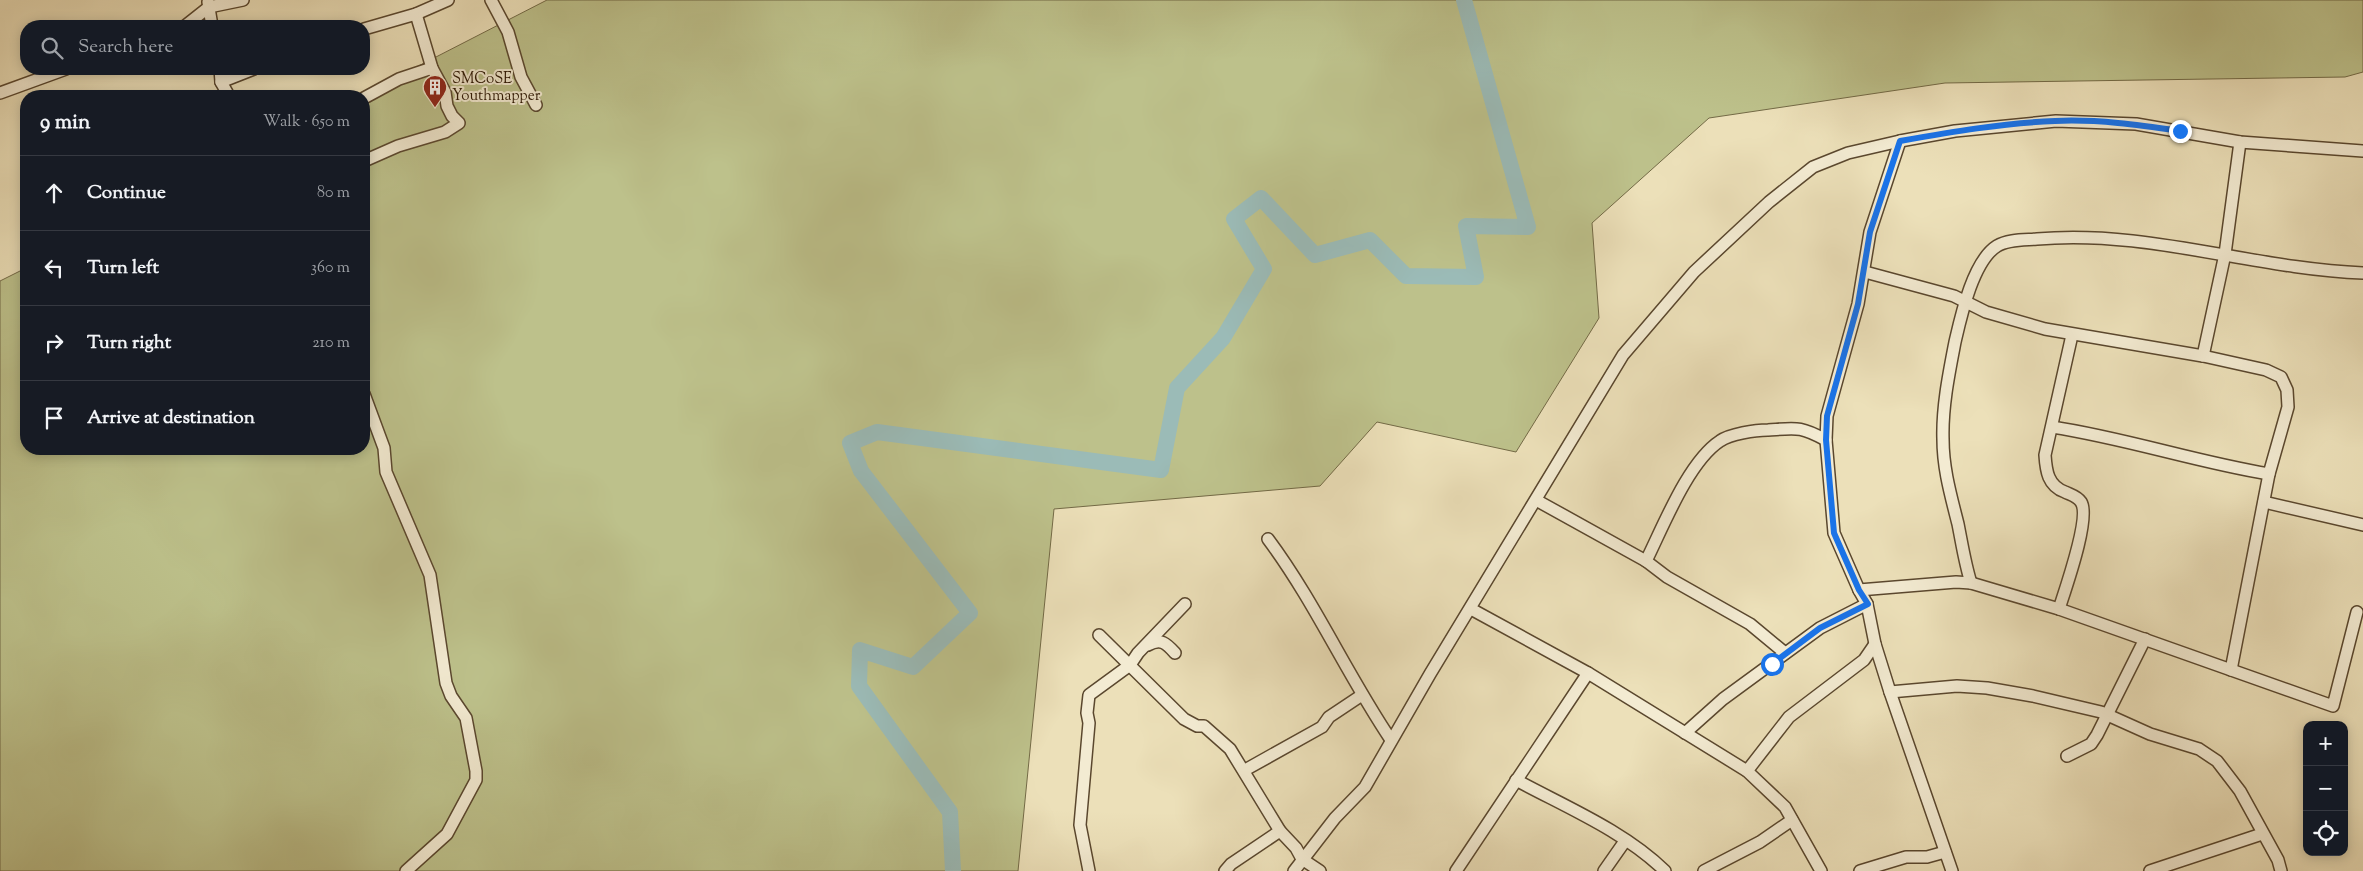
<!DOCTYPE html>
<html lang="en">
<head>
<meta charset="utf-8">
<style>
	body { margin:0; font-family:"Sorts Mill Goudy",serif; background:#242831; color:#f1f3f6 }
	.controls { position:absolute; right:15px; bottom:15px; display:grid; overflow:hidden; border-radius:10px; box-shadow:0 2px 12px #0003 }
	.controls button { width:45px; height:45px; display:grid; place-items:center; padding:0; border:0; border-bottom:1px solid #363941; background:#171b24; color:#f1f3f6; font:25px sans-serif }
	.stop { position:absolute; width:15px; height:15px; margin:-11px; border:4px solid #1a73e8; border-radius:50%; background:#fff }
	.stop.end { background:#1a73e8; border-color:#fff; box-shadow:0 1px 5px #0008 }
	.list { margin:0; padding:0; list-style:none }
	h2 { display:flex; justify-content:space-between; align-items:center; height:65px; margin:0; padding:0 20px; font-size:21px }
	h2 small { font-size:16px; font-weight:400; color:#9ea1a6 }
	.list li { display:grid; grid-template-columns:32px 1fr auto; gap:15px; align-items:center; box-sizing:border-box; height:75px; padding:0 20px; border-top:1px solid #363941 }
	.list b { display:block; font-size:19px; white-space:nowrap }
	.list em { font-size:16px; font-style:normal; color:#9ea1a6 }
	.icon { flex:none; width:28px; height:28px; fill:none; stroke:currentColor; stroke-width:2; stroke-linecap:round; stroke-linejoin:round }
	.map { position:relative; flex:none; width:2363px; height:871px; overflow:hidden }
	.search { position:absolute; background:#171b24; box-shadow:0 2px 12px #0003; left:20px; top:20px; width:350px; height:55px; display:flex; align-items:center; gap:12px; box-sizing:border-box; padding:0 18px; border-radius:20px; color:#9ea1a6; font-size:19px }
	.panel { position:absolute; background:#171b24; box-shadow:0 2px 12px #0003; left:20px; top:90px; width:350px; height:365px; border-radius:20px }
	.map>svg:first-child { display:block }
	.green { fill:#bdc18b; stroke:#736a46 }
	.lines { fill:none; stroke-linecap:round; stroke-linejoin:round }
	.river { stroke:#9bbbb7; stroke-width:16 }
	.street-casing { stroke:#5a472e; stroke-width:14 }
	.street { stroke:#f3ebd2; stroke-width:11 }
	.route { stroke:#1a73e8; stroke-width:6 }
	.labels { text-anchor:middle; stroke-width:4; stroke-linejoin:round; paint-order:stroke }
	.poi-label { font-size:15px; fill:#291400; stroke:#f3ebd2; text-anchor:start }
</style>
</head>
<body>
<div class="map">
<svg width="2363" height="871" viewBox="0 0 2363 871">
	<rect width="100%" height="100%" fill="#ece0b9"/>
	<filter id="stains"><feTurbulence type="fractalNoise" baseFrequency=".004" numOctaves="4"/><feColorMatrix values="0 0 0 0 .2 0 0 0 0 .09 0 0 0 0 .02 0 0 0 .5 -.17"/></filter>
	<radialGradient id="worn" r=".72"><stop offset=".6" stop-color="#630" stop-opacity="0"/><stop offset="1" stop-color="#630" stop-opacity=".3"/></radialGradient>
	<polygon class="green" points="547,0 2363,0 2363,72 2345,77 1945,83 1709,118 1592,223 1599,318 1516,452 1377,422 1320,486 1054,509 1018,871 0,871 0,281 26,268 26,449 364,449 364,96 360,96"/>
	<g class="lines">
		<polyline class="river" points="953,871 950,812 859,686 860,650 913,667 970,613 861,471 850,443 877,432 1161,470 1177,388 1223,338 1264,269 1234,219 1261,198 1315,255 1370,240 1406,276 1476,277 1466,226 1528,227 1464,0"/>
		<g class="street-casing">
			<g id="street">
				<polyline points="491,0 508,32 521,77 536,105"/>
				<polyline points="208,2 212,26"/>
				<polyline points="185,26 209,7 243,0"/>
				<polyline points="364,29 416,14 448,0"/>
				<polyline points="220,69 221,82 229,96"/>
				<polyline points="221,82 254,69"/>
				<polyline points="0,93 66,69"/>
				<polyline points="364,98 399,79 432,68"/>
				<polyline points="1900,141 1870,232 1858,304 1827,416 1826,440 1834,533 1859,590 1867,604 1875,644 1890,692 1952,871"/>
				<polyline points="364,161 398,146 445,132 459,123 452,116 447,106 445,92 432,68 416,14"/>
				<polyline points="1865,272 1954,296 1986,312 2045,329 2203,356 2266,370 2281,377 2287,390 2288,407 2269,474 2231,670"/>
				<polyline points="2203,356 2225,254 2240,142"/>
				<polyline points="364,394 384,448 386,472 430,575 446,683 451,696 466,718 476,771 476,780 447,834 406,871"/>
				<path d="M2052 427C2125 438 2196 462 2269 474"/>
				<polyline points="1536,500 1646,561 1667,577 1750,624 1785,653"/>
				<polyline points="2264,502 2363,525"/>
				<path d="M1268 539C1315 602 1347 675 1391 740"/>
				<path d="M1646 561C1663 527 1688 462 1720 441 1730 434 1755 430 1768 430 1797 428 1800 426 1826 440"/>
				<path d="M1971 583C1965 564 1962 544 1958 524 1951 496 1943 469 1943 439 1942 407 1949 373 1955 342 1961 316 1973 261 1997 246 2008 239 2025 240 2037 239 2147 229 2254 269 2363 273"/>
				<polyline points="1859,590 1956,582 1971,583 2059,609 2333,706 2357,612"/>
				<polyline points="1471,609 1588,673 1747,771 1785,807 1821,871"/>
				<path d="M2059 609C2065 590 2091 517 2081 502 2077 496 2071 495 2065 492 2048 486 2046 471 2045 455L2072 335"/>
				<polyline points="1099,635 1184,719 1197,726 1204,726 1230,749 1280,831 1296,848 1302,859 1320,871"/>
				<path d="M1148 645C1161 638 1166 643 1175 653"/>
				<polyline points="1890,692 1957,686 1987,688 2033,696 2101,712 2150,734 2199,749 2217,761 2240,791 2278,860 2281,871"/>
				<polyline points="1685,733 1723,699 1820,628 1867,604"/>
				<polyline points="2067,756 2091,744 2097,735 2145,639"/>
				<polyline points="1245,770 1322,727 1329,717 1362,695"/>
				<polyline points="1747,771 1789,717 1864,660 1875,644"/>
				<path d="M1516 780C1566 807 1624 831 1665 871"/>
				<polyline points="1089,871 1080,825 1089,723 1087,713 1089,695 1130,665 1138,653 1185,604"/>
				<polyline points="1225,871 1231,864 1280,831"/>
				<polyline points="1294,871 1335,818 1365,787 1430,674 1623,355 1694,272 1769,202 1813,167 1848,153 1900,141 1955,131 2056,121 2136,124 2240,142 2363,151"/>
				<polyline points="1456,871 1588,673"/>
				<polyline points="1604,871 1625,841"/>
				<polyline points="1704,871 1760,842 1792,820"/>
				<polyline points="1860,871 1906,857 1927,857 1945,852"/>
				<polyline points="2150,871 2262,834"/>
			</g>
		</g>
		<use href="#street" class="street"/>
	</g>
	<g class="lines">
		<path class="route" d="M1772 664 1820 628 1868 604 1859 590 1834 533 1826 440 1827 416 1858 304 1870 232 1900 141C1951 132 2003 123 2055 121 2097 119 2139 125 2180 131"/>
	</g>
	<defs>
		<g id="building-pin" transform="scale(1.25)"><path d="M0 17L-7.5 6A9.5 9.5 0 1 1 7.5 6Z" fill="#8f2418" stroke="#f3ebd2"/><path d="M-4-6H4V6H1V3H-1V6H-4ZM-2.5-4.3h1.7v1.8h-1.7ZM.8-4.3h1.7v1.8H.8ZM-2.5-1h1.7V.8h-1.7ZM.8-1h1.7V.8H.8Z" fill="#fff"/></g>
	</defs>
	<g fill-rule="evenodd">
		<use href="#building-pin" x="435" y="87"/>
	</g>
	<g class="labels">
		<g class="poi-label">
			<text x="452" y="83">SMCoSE<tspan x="452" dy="17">Youthmapper</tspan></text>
		</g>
	</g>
	<rect width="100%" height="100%" filter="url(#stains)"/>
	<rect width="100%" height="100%" fill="url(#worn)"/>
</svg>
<div class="controls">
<button>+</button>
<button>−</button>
<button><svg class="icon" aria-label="locate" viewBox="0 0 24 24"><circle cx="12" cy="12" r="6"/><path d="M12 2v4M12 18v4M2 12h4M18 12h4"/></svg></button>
</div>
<div class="stop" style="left:1772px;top:664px"></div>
<div class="stop end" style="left:2180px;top:131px"></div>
<div class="search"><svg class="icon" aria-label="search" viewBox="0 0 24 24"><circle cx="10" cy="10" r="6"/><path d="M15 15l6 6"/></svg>Search here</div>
<section class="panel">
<h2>9 min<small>Walk · 650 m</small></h2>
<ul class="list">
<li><svg class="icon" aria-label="ahead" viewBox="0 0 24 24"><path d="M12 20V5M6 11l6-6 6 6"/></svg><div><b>Continue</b></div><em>80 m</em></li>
<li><svg class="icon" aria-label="left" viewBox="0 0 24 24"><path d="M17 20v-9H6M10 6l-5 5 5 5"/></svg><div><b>Turn left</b></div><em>360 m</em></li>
<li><svg class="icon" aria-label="right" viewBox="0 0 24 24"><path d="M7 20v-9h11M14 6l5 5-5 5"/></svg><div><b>Turn right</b></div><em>210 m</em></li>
<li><svg class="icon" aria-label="arrive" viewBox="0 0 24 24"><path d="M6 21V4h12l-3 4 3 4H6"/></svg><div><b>Arrive at destination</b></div></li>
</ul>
</section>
</div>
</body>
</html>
